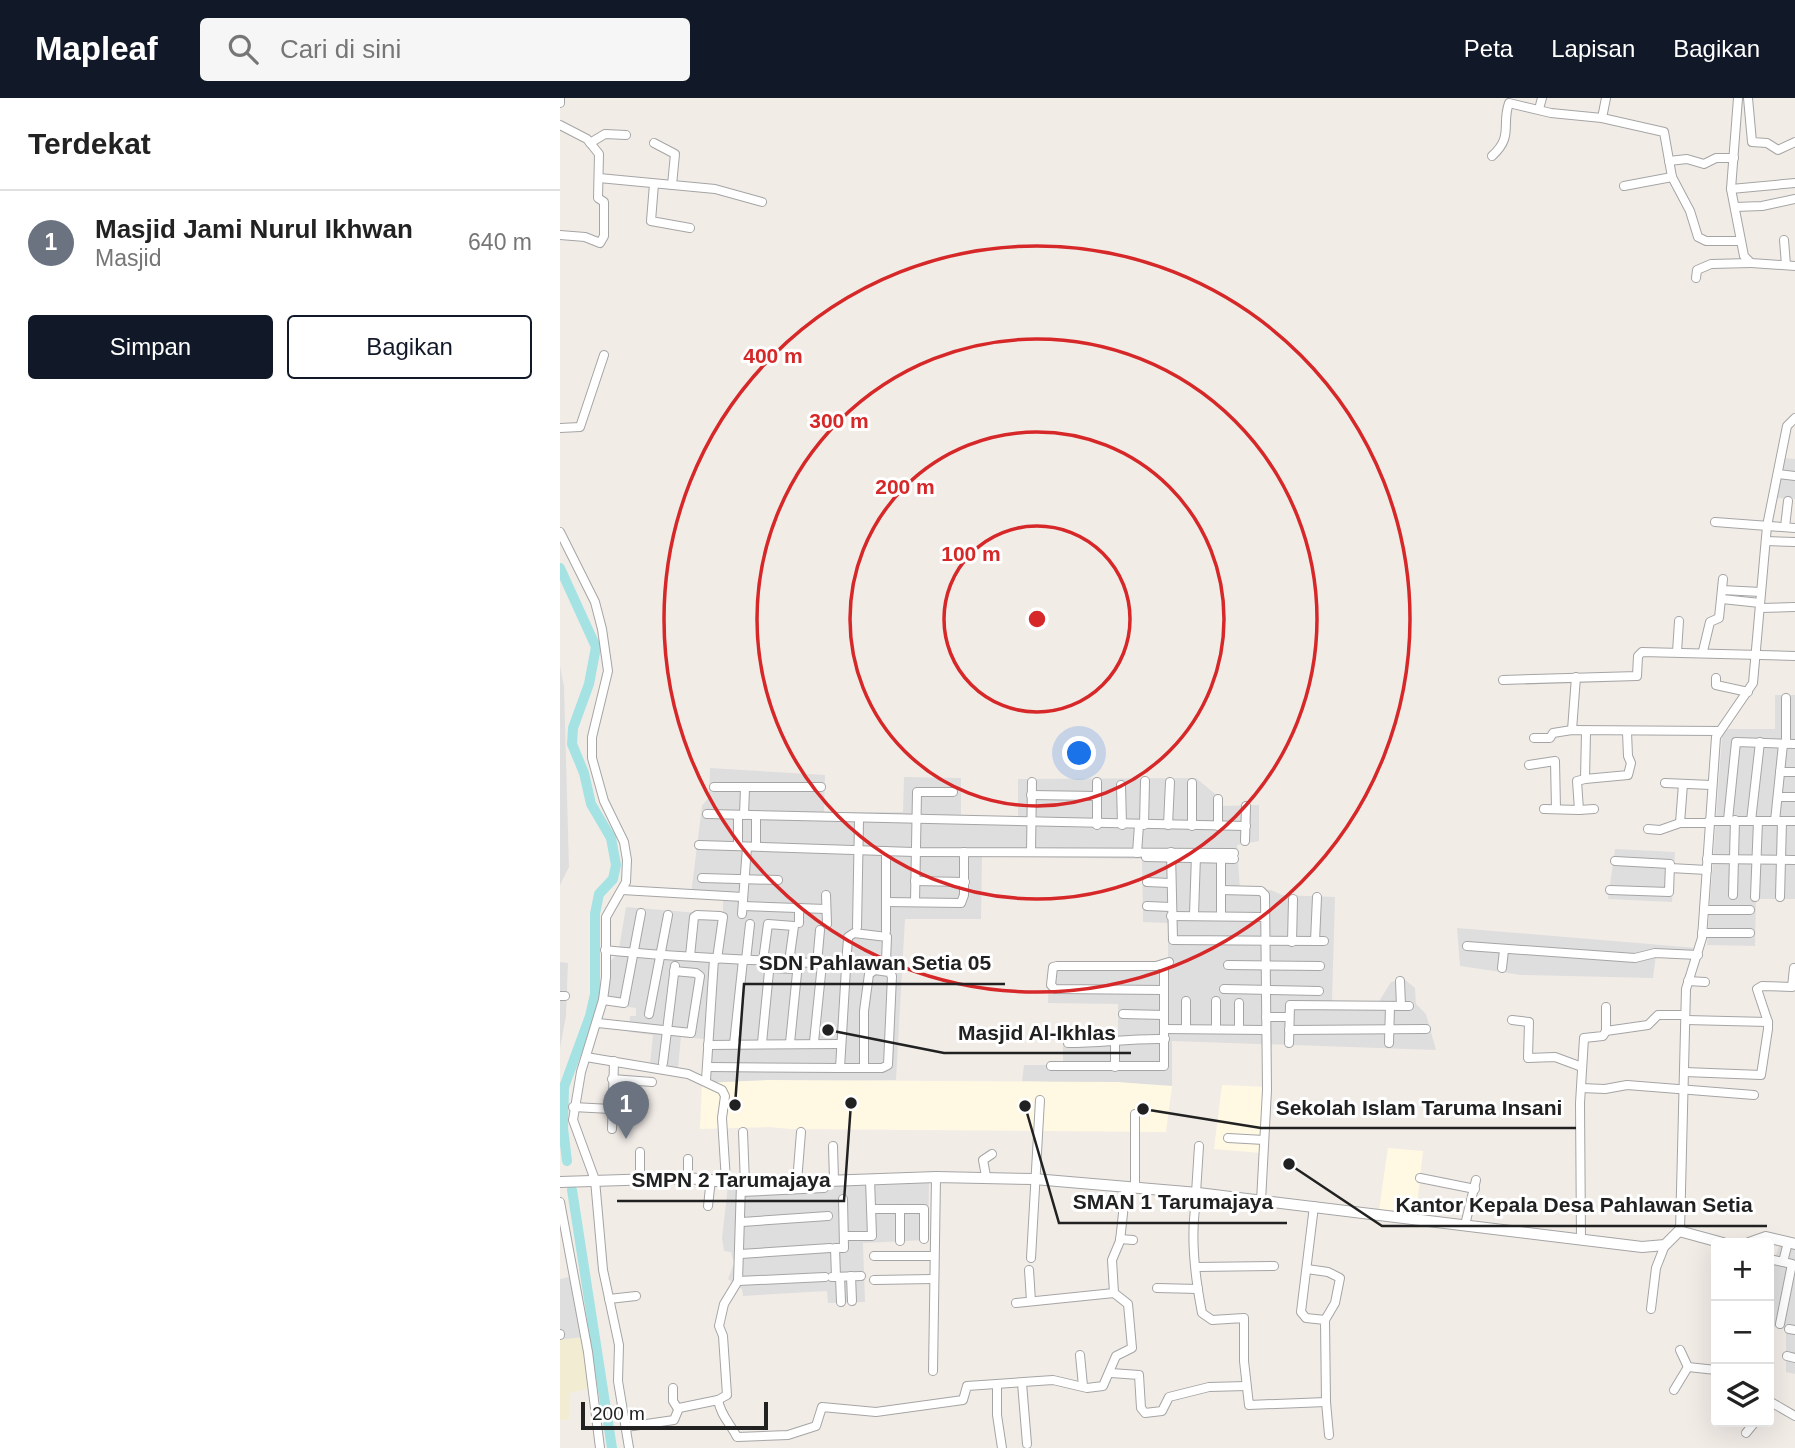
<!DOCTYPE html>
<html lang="id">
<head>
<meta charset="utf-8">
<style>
	body { margin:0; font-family:Arial,sans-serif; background:#f6f6f6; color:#222 }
	.controls { position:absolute; right:21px; bottom:21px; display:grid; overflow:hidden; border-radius:7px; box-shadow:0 7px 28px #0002 }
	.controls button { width:63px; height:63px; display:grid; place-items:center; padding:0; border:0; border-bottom:2px solid #e0e0e0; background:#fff; color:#222; font:35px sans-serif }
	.scale { position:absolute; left:21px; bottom:18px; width:187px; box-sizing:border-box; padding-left:7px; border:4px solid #212121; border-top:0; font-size:19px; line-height:24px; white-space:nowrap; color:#212121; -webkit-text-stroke:5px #fff; paint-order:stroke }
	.you { position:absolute; left:520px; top:656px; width:24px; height:24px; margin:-18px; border:5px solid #fff; border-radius:50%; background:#1a73e8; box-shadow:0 0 0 10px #1a73e833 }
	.badge { display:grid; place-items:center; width:46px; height:46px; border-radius:50%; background:#111827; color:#fff; font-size:23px; font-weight:700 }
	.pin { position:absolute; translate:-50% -58px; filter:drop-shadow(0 2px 4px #0008) }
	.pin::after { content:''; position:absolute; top:37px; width:24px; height:21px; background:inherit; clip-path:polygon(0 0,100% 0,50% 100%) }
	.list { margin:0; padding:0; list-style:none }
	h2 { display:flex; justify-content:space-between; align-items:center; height:91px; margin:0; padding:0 28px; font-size:30px }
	h2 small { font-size:23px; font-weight:400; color:#767676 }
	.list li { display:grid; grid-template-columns:46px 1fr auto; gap:21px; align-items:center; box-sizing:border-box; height:105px; padding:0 28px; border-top:2px solid #e0e0e0 }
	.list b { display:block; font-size:26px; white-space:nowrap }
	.list p { margin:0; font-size:23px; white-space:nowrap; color:#767676 }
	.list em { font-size:23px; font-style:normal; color:#767676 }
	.actions { display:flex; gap:14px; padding:21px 28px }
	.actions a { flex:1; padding:16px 0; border:2px solid #111827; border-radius:7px; text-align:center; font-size:24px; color:#111827 }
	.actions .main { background:#111827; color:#fff }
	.icon { flex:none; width:38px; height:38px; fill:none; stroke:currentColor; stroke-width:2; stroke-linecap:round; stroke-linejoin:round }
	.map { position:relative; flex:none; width:1235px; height:1350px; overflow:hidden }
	header { display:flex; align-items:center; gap:42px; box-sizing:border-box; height:98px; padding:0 35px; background:#111827; color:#fff }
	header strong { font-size:33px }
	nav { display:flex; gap:38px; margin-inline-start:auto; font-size:24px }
	.search { width:490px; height:63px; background:#f6f6f6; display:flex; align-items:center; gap:18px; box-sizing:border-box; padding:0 24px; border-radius:7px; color:#767676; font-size:26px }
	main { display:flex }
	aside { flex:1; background:#fff }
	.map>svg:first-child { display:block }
	.residential { fill:#dfdede }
	.education { fill:#fff9e4 }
	.farmland { fill:#f2edd2 }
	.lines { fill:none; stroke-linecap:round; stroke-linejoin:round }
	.river { stroke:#a5e2e3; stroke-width:10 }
	.minor-casing { stroke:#a5a5a5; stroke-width:10 }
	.tertiary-casing { stroke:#a5a5a5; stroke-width:12 }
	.minor { stroke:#fff; stroke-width:8 }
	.tertiary { stroke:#fff; stroke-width:10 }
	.ring { fill:none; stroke:#d62828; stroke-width:3.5 }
	.centre { fill:#d62828; stroke:#fff; stroke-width:3.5 }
	.ring-label { font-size:21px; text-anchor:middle; font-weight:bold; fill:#d62828; stroke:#fff; stroke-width:6; stroke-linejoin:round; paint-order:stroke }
	.leader { fill:none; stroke:#212121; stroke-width:2.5 }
	.callout-dot { fill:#212121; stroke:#fff; stroke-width:2.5 }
	.callout-label { font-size:21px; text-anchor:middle; font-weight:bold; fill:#212121; stroke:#fff; stroke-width:6; stroke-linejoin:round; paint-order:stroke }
</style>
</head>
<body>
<header>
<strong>Mapleaf</strong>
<div class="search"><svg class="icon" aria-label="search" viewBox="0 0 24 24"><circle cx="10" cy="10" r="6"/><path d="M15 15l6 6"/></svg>Cari di sini</div>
<nav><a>Peta</a><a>Lapisan</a><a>Bagikan</a></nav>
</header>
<main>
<aside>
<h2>Terdekat<small></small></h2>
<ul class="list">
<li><span class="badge" style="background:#6b7280">1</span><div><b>Masjid Jami Nurul Ikhwan</b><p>Masjid</p></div><em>640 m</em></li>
</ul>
<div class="actions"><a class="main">Simpan</a><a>Bagikan</a></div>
</aside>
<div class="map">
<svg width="1235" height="1350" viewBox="0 0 1235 1350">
	<rect width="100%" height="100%" fill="#f2ece7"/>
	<g class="residential">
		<polygon points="1224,360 1235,361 1235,401 1216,400"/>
		<polygon points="0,568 4,588 9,769 0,787"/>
		<polygon points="1215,597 1235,597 1235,801 1196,801 1195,848 1147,847 1162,638 1166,631 1215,631"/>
		<polygon points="150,670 265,677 264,714 343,714 344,679 401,680 401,719 458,720 458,681 636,680 660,700 662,708 699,707 699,743 677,747 680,791 711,792 722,797 775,799 772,903 818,905 831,884 844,881 855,890 856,906 866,916 876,952 612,943 612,988 462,983 464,967 503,967 503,942 558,943 558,906 488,905 489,867 608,865 608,825 583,824 582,761 422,758 421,821 345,821 336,982 142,985 144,941 121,939 118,970 90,966 93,937 69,934 70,918 76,918 76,910 48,906 50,863 58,856 66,809 163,817 163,799 131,796 142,708 149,699"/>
		<polygon points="1055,751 1115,754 1112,804 1048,801"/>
		<polygon points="897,830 1137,850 1135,862 1096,857 1093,880 961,877 900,868"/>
		<polygon points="0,864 8,865 6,918 0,950"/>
		<polygon points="369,1085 368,1142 303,1145 305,1204 268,1205 267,1193 183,1198 182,1191 168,1181 174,1165 171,1154 164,1153 162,1140 168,1088"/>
		<polygon points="1220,1145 1235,1149 1235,1276 1226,1274 1226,1231 1209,1228 1209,1158 1215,1160"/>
		<polygon points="9,1179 25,1239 0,1242 0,1181"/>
	</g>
	<g class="education">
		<polygon points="207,982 557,984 612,988 606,1034 231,1031 209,1029 140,1031 142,985"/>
		<polygon points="662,987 706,989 702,1055 654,1051"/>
		<polygon points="828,1050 863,1053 856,1116 819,1112"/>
	</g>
	<polygon class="farmland" points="25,1239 27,1291 10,1295 9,1322 0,1322 0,1242"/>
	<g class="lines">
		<g class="river">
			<polyline points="0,470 36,549 29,586 13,630 12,646 24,675 31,706 51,740 56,767 53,781 39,796 35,816 35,896 30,918 4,989 3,1030 7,1063"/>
			<polyline points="12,1092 52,1350"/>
		</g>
		<g class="minor-casing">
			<g id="minor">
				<polyline points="1178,0 1171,91 1184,158 1191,165 1235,168"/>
				<polyline points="1188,0 1192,44 1207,45 1218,52 1235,44"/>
				<polyline points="0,5 0,0"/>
				<polyline points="979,11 982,0"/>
				<polyline points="1042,20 1104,34 1112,79 1130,113 1138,139 1146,143 1180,143"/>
				<polyline points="0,27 27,41 39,56 38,100 44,104 44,138 40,145 25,139 0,137"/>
				<polyline points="30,45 45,36 66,37"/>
				<polyline points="94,45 115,56 112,87"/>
				<path d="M932 58C954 38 941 27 949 5L991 15 1042 20 1046 0"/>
				<polyline points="1109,63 1127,61 1144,66 1156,60 1174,60"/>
				<polyline points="39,80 155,91 202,104"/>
				<polyline points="94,86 91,123 130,130"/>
				<polyline points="1064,88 1112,79"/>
				<polyline points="1171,91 1235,85"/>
				<polyline points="1175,109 1202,108 1235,101"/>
				<polyline points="1224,142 1226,167"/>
				<polyline points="1136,180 1137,172 1151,166 1191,165"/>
				<polyline points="0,330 20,329 44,257"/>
				<polyline points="1218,376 1235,378"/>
				<polyline points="1155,424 1235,430"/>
				<polyline points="1225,429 1228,403"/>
				<polyline points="0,434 35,504 42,531 48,573 32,639 32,660 44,703 64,744 67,762 66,784 46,819 46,879 43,902 21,974 13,1022 35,1082 43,1172 59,1247 58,1283 69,1350"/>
				<polyline points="1206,443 1235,444"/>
				<polyline points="1162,492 1201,494"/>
				<polyline points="1162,501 1200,505"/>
				<polyline points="1200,510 1235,509"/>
				<polyline points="1143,553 1150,524 1159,520 1163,481"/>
				<polyline points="1117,554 1119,523"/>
				<polyline points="1156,580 1156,587 1188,594"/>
				<polyline points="943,582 1077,578 1078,558 1082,554 1235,558"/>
				<polyline points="1012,632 1016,579"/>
				<polyline points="1026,634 1025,681 1068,677 1071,665 1068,658 1067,634"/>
				<polyline points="974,640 990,640 993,635 1012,632 1158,633"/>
				<polyline points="1226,646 1226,600"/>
				<polyline points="969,667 995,663 996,711"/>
				<polyline points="1220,674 1235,674"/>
				<polyline points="1105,685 1151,687"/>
				<polyline points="561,687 562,727"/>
				<polyline points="154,689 261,689"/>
				<polyline points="471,697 537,698"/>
				<polyline points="1218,699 1235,699"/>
				<polyline points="984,711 1019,712 1017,683 1025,681"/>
				<polyline points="1019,712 1034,711"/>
				<polyline points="147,716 686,728"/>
				<polyline points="184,717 185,690"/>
				<polyline points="1168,722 1176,644 1235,646"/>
				<polyline points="1149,723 1235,723"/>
				<polyline points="1191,723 1200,644"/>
				<polyline points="1215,723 1223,646"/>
				<polyline points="1120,725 1123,686"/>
				<polyline points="537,727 537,684"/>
				<polyline points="584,727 585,683"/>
				<polyline points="608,727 610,684"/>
				<polyline points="632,728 632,685"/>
				<polyline points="658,728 658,701"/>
				<polyline points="1088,731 1100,732 1120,725 1149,725"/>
				<polyline points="685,743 686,708"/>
				<polyline points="139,747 354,754 674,755"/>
				<polyline points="178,748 178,717"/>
				<polyline points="196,748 196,718"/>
				<polyline points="471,754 472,684"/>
				<polyline points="611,754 613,842 764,843"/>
				<polyline points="577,755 579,727"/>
				<polyline points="586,759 674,761"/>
				<polyline points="1147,761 1235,762"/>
				<polyline points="1110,770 1147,772"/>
				<polyline points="142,780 218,782"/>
				<polyline points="355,783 405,784"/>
				<polyline points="587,784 610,785"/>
				<polyline points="62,792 183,799"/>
				<polyline points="661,792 701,793 705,797 707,992 701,1103"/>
				<polyline points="1050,792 1109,794 1110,766 1055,763"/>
				<polyline points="266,797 267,826"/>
				<polyline points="1173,797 1175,722"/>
				<polyline points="1195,799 1198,723"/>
				<polyline points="1220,799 1222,723"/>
				<polyline points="326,804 401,805 404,797 404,754"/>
				<polyline points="355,804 357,694 393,694"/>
				<polyline points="183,808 266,811"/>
				<polyline points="587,808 611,809"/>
				<polyline points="239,810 239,825"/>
				<polyline points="1144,812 1190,812"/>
				<polyline points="182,816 187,749"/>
				<polyline points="634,817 636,757"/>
				<polyline points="661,817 661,757"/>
				<polyline points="611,818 705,819"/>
				<polyline points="297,829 299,722"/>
				<polyline points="326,833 326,753"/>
				<polyline points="1142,835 1190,835"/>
				<polyline points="755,843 757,799"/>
				<polyline points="732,844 733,801"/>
				<polyline points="907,848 1075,860 1095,855 1138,857"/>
				<path d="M45 852C137 862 229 862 321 869L326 863 327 839 294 835 288 839V841L286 866V870L280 970 148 969"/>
				<polyline points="130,858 134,819 137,817 160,818 163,819 157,861"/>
				<polyline points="186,862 190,826"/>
				<polyline points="203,863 208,826 234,828 229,864"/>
				<polyline points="257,866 260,832"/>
				<polyline points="668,867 760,868"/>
				<polyline points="209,870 237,871"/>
				<polyline points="942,870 944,852"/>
				<polyline points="840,883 841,908"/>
				<polyline points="1128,883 1145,884"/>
				<polyline points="664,891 759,893"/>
				<polyline points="604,892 495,891 491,887 493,869 497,868 596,868 609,864"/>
				<polyline points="0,898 5,898"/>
				<polyline points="43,902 64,905 81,815"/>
				<polyline points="626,903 626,931"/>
				<polyline points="656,903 656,931"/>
				<polyline points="89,916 108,817"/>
				<polyline points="563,916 604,917"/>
				<polyline points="706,919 728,919"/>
				<polyline points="952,922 969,924 968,960 995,959 1022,969"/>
				<polyline points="1208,924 1197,891 1202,888 1232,889 1234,870"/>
				<polyline points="38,925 131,935 140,878 136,875 114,873"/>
				<polyline points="605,931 706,932"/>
				<polyline points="679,931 679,905"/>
				<polyline points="729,932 866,931"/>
				<polyline points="1046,933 1046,909"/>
				<polyline points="254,944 262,866"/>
				<polyline points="202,945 210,863"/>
				<polyline points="230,945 238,865"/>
				<path d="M508 945C542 945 571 940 605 941"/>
				<polyline points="555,945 555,969"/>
				<polyline points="729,945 730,907 849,908"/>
				<polyline points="829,945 830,908"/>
				<polyline points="174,946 183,862"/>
				<polyline points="148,947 280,946"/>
				<polyline points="26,959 128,976 162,992 165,998 162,1020 166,1083"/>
				<polyline points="103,965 115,868"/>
				<polyline points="491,968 604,968 604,868"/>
				<polyline points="280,970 322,970 328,967 332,878 329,874 315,872 309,876 304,913 304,969"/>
				<polyline points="1125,974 1201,977 1208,931 1208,924 1126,922"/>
				<polyline points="52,981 92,984"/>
				<polyline points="146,982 154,861"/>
				<polyline points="1021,990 1045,991 1067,987 1194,997"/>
				<polyline points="51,1005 81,1006"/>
				<polyline points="13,1009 51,1011"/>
				<polyline points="52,1031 54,963"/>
				<polyline points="183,1034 185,1086"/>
				<polyline points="668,1040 704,1042"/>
				<polyline points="273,1048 274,1082"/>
				<polyline points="128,1061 128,1080"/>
				<polyline points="426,1078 423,1062 432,1056"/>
				<polyline points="860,1080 915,1091"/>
				<polyline points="80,1081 80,1054"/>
				<polyline points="237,1084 241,1034"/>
				<polyline points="181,1086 178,1183 265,1179"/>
				<polyline points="575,1089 575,1016"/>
				<polyline points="181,1094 264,1090"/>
				<polyline points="636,1095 639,1048"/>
				<path d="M638 1095C629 1131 635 1179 642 1215L652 1222 684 1220V1263L689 1307 766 1304 765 1222 746 1220 741 1214 754 1108"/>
				<polyline points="0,1104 28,1254 40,1350"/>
				<polyline points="148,1108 151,1081"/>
				<polyline points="311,1111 364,1111 364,1141"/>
				<polyline points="182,1124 268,1118"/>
				<polyline points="905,1127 916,1082"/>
				<polyline points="1120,1133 1126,891 1142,840 1156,639 1193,585 1207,428 1227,328 1235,320"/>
				<polyline points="284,1138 312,1138 310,1081"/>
				<polyline points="560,1141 573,1142"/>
				<polyline points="1021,1142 1020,1005 1024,940 1043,938 1046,933 1088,927 1098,917 1125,917"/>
				<polyline points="340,1143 340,1111"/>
				<polyline points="180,1156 270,1150"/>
				<polyline points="314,1158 373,1158"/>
				<polyline points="471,1160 480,1002"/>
				<polyline points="1209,1161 1232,1166 1220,1226"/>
				<polyline points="1223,1164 1228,1144"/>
				<polyline points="636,1169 714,1168"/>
				<polyline points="747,1171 768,1174 780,1180 775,1205 765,1222"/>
				<polyline points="469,1172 471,1203"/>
				<polyline points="291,1178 292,1203"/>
				<polyline points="272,1179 301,1178"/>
				<polyline points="276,1179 275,1150 284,1150 283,1101"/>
				<polyline points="280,1179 281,1204"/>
				<polyline points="314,1182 373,1181"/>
				<polyline points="597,1190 638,1191"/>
				<polyline points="49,1201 76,1198"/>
				<polyline points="456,1205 554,1195"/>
				<polyline points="1091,1211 1096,1170 1105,1147"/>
				<polyline points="1229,1231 1235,1232"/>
				<polyline points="0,1236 0,1237"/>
				<polyline points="1120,1252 1128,1269 1156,1272"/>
				<polyline points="520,1257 523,1288"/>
				<polyline points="1227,1258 1235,1260"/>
				<polyline points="373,1273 376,1079"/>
				<polyline points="551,1275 579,1277 581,1310 585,1315 602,1313 609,1299 649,1289 686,1288"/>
				<polyline points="462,1285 467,1346"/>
				<polyline points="437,1286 437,1317 442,1350"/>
				<polyline points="113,1290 113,1303 118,1311"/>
				<polyline points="1114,1292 1128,1269"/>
				<polyline points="158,1302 167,1297 163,1238 159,1228 164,1206 178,1183"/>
				<polyline points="1209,1303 1235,1318"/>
				<polyline points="766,1304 769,1337"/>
				<path d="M66 1329 114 1322 119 1310 158 1302C161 1318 170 1325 177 1339L228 1337 256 1328 262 1309 316 1314 403 1302 407 1288 493 1282 527 1290 543 1288 556 1258 572 1250 568 1206 554 1195 552 1162 560 1143 566 1088"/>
				<polyline points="1186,1335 1195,1324"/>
			</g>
		</g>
		<g class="tertiary-casing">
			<g id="tertiary">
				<polyline points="0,1084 128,1080 185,1086 376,1079 474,1081 638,1095 1082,1149 1105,1147 1119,1133 1163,1145"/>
				<polyline points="1189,1145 1206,1139 1235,1146"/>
			</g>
		</g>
		<use href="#minor" class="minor"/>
		<use href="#tertiary" class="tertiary"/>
	</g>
	<g class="ring">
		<circle cx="477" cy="521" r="93"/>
		<circle cx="477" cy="521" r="187"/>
		<circle cx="477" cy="521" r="280"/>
		<circle cx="477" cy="521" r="373"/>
	</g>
	<circle cx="477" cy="521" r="10" class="centre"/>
	<g class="ring-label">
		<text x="213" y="265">400 m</text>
		<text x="279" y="330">300 m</text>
		<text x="345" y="396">200 m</text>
		<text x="411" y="463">100 m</text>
	</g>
	<path class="leader" d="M175 1007L184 886H445M268 932L384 955H571M583 1011L701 1030H1016M291 1005L284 1103H57M465 1008L499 1125H727M729 1066L822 1128H1207"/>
	<g class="callout-dot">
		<circle cx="175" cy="1007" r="7"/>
		<circle cx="268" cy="932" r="7"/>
		<circle cx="583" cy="1011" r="7"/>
		<circle cx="291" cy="1005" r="7"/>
		<circle cx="465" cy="1008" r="7"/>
		<circle cx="729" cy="1066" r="7"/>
	</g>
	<g class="callout-label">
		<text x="315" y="872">SDN Pahlawan Setia 05</text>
		<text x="477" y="942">Masjid Al-Ikhlas</text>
		<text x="859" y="1017">Sekolah Islam Taruma Insani</text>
		<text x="171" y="1089">SMPN 2 Tarumajaya</text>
		<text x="613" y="1111">SMAN 1 Tarumajaya</text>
		<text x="1014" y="1114">Kantor Kepala Desa Pahlawan Setia</text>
	</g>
</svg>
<div class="controls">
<button>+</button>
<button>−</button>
<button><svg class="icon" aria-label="layers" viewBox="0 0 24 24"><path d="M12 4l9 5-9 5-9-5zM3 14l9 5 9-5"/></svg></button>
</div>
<div class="scale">200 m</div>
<div class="you"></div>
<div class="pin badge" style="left:66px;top:1041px;background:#6b7280">1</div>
</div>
</main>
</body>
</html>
